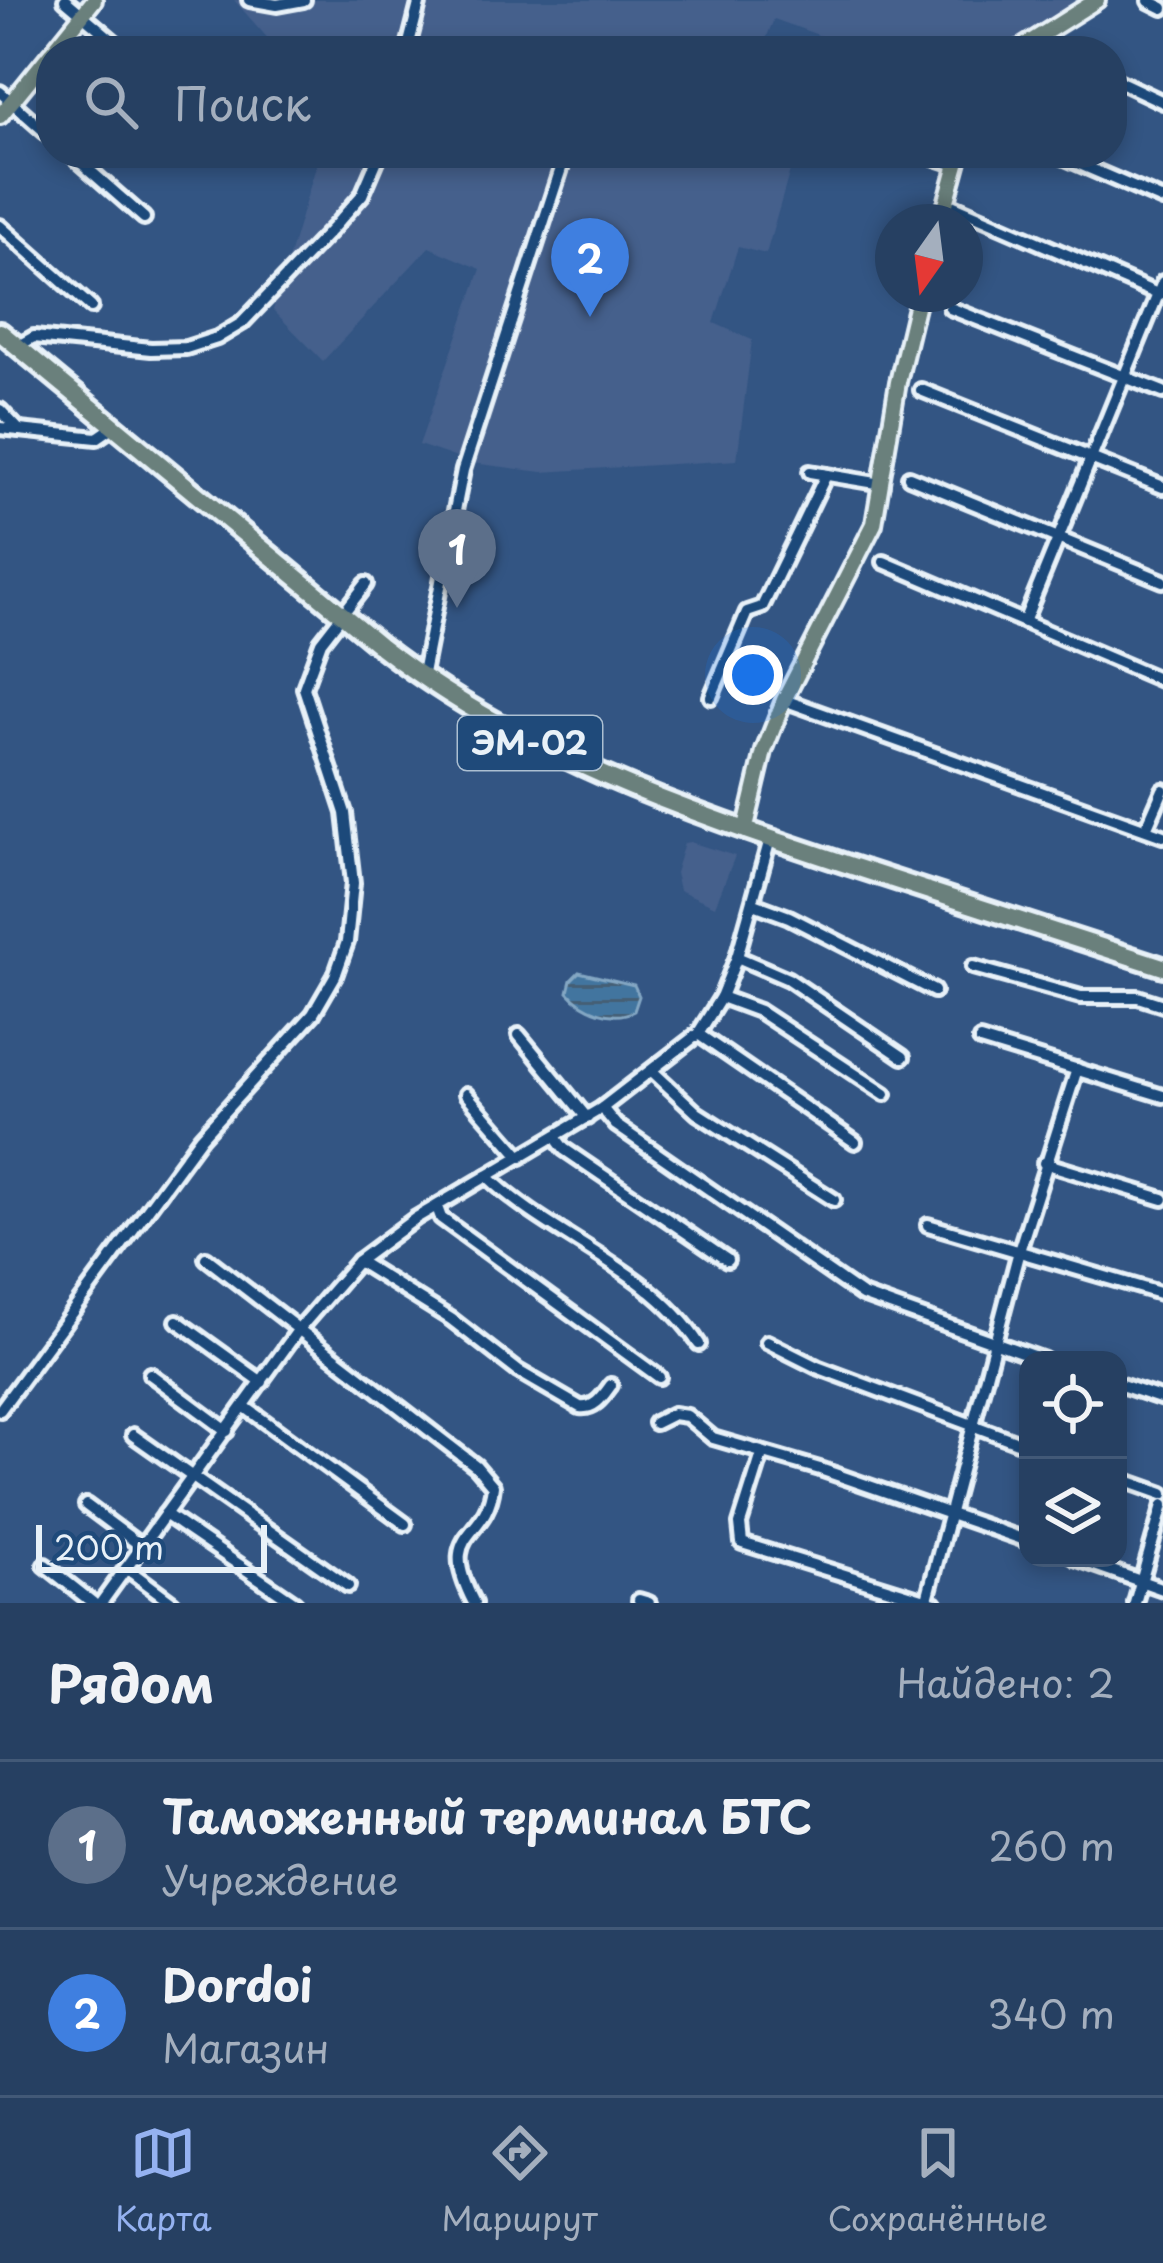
<!DOCTYPE html>
<html lang="ru">
<head>
<meta charset="utf-8">
<style>
	body { margin:0; font-family:"Playpen Sans",sans-serif; background:#2e4768; color:#f1f3f6 }
	.controls { position:absolute; right:36px; bottom:36px; display:grid; overflow:hidden; border-radius:24px; box-shadow:0 6px 18px #0003 }
	.controls button { width:108px; height:108px; display:grid; place-items:center; padding:0; border:0; border-bottom:3px solid #425977; background:#264062; color:#f1f3f6; font:60px sans-serif }
	.compass { position:absolute; left:875px; top:204px; width:108px; height:108px; border-radius:50%; background:#264062; box-shadow:0 6px 18px #0003; rotate:194deg }
	.scale { position:absolute; left:36px; bottom:30px; width:231px; box-sizing:border-box; padding-left:12px; border:6px solid #e8f1f8; border-top:0; font-size:33px; line-height:42px; white-space:nowrap; color:#e8f1f8; -webkit-text-stroke:9px #1f4a7a; paint-order:stroke }
	.you { position:absolute; left:753px; top:675px; width:42px; height:42px; margin:-30px; border:9px solid #fff; border-radius:50%; background:#1a73e8; box-shadow:0 0 0 18px #1a73e833 }
	.badge { display:grid; place-items:center; width:78px; height:78px; border-radius:50%; background:#95b2f1; color:#fff; font-size:39px; font-weight:700 }
	.pin { position:absolute; translate:-50% -99px; filter:drop-shadow(0 3px 6px #0008) }
	.pin::after { content:''; position:absolute; top:63px; width:42px; height:36px; background:inherit; clip-path:polygon(0 0,100% 0,50% 100%) }
	.list { margin:0; padding:0; list-style:none }
	h2 { display:flex; justify-content:space-between; align-items:center; height:156px; margin:0; padding:0 48px; font-size:51px }
	h2 small { font-size:39px; font-weight:400; color:#a4afbe }
	.list li { display:grid; grid-template-columns:78px 1fr auto; gap:36px; align-items:center; box-sizing:border-box; height:168px; padding:0 48px; border-top:3px solid #425977 }
	.list b { display:block; font-size:45px; white-space:nowrap }
	.list p { margin:0; font-size:39px; white-space:nowrap; color:#a4afbe }
	.list em { font-size:39px; font-style:normal; color:#a4afbe }
	.icon { flex:none; width:66px; height:66px; fill:none; stroke:currentColor; stroke-width:2; stroke-linecap:round; stroke-linejoin:round }
	.map { position:relative; flex:none; width:1163px; height:1603px; overflow:hidden }
	.search { position:absolute; background:#264062; box-shadow:0 6px 18px #0003; left:36px; right:36px; top:36px; height:132px; display:flex; align-items:center; gap:30px; box-sizing:border-box; padding:0 42px; border-radius:48px; color:#a4afbe; font-size:45px }
	.sheet { height:492px; background:#264062 }
	nav { display:flex; justify-content:space-around; align-items:center; box-sizing:border-box; height:168px; border-top:3px solid #425977; background:#264062; font-size:33px; color:#a4afbe }
	nav a { display:grid; justify-items:center; gap:6px }
	nav .on { color:#95b2f1 }
	.map>svg:first-child { display:block }
	.built { fill:#45608c }
	.water { fill:url(#water-rules); stroke:#84a7c3; stroke-width:3 }
	.lines { fill:none; stroke-linecap:round; stroke-linejoin:round }
	.minor-casing { stroke:#e8f1f8; stroke-width:20 }
	.major-casing { stroke:#e8f1f8; stroke-width:22 }
	.highway-casing { stroke:#e8f1f8; stroke-width:26 }
	.minor { stroke:#1f4a7a; stroke-width:10 }
	.major { stroke:#6a807c; stroke-width:14 }
	.highway { stroke:#6a807c; stroke-width:16 }
	.labels { text-anchor:middle; stroke-width:12; stroke-linejoin:round; paint-order:stroke }
	.shield { fill:#1f4a7a; stroke:#acbfd2; stroke-width:3 }
	.shield-label { font-size:33px; font-weight:bold; fill:#e8f1f8 }
</style>
</head>
<body>
<div class="map">
<svg width="1163" height="1603" viewBox="0 0 1163 1603">
	<defs>
		<pattern id="water-rules" width="6" height="5" patternUnits="userSpaceOnUse" patternTransform="scale(3)"><rect width="6" height="5" fill="#42759f"/><path d="M0 2.5h6" fill="none" stroke="#445e74"/></pattern>
	</defs>
	<rect width="100%" height="100%" fill="#335583"/>
	<filter id="ink" filterUnits="userSpaceOnUse"><feTurbulence type="fractalNoise" baseFrequency=".00833" numOctaves="2"/><feDisplacementMap in="SourceGraphic" scale="24" xChannelSelector="R" yChannelSelector="G"/><feConvolveMatrix kernelMatrix="1 2 1 2 8 2 1 2 1" color-interpolation-filters="sRGB"/></filter>
	<g filter="url(#ink)">
		<g class="built">
			<polygon points="234,0 1086,0 1003,51 863,51 774,19 761,51 279,51"/>
			<polygon points="320,153 795,153 766,254 738,247 714,323 752,340 737,460 542,472 472,463 419,445 481,269 429,247 323,361 273,310"/>
			<polygon points="690,842 735,856 715,906 679,890 675,873 684,843"/>
		</g>
		<path class="water" d="M579 972 634 985 639 996 634 1011C613 1022 583 1010 568 992L571 980Z"/>
		<g class="lines">
			<g class="minor-casing">
				<g id="minor">
					<polyline points="65,0 125,51"/>
					<polyline points="249,0 277,5 304,0"/>
					<polyline points="1149,1 1163,8"/>
					<polyline points="407,51 420,0"/>
					<polyline points="1112,78 1163,102"/>
					<polyline points="0,92 51,137"/>
					<polyline points="70,153 144,218"/>
					<polyline points="921,153 957,165"/>
					<polyline points="1054,153 1163,200"/>
					<polyline points="947,203 1160,295"/>
					<polyline points="0,226 91,307"/>
					<polyline points="950,308 1163,392"/>
					<polyline points="18,346 34,337 151,349 186,348 217,338 242,323 332,229 362,195 380,153"/>
					<polyline points="921,390 1163,487"/>
					<polyline points="0,410 19,430"/>
					<polyline points="0,428 97,438 113,427"/>
					<polyline points="810,472 882,484"/>
					<polyline points="909,477 1163,581"/>
					<polyline points="884,562 1163,681"/>
					<polyline points="1024,622 1163,282"/>
					<polyline points="422,678 463,470 566,153"/>
					<polyline points="711,697 747,612 762,607 826,475"/>
					<polyline points="784,700 1163,836"/>
					<polyline points="1146,829 1163,790"/>
					<polyline points="754,904 789,917 934,991"/>
					<polyline points="737,957 788,979 903,1057"/>
					<polyline points="973,967 1081,997 1138,997 1163,1005"/>
					<polyline points="721,997 759,1011 885,1094"/>
					<polyline points="698,1034 855,1142"/>
					<polyline points="519,1035 587,1118"/>
					<polyline points="980,1040 1163,1096"/>
					<polyline points="652,1071 697,1113 834,1200"/>
					<polyline points="466,1094 521,1157"/>
					<polyline points="602,1108 616,1125 862,1295 1044,1360"/>
					<polyline points="555,1137 564,1149 727,1260"/>
					<polyline points="1044,1163 1163,1199"/>
					<path d="M487 1176C552 1239 649 1267 699 1344"/>
					<polyline points="437,1207 441,1218 659,1377"/>
					<polyline points="928,1225 1163,1294"/>
					<path d="M206 1258 476 1466 493 1486C487 1542 435 1528 474 1603"/>
					<path d="M358 1261 451 1319 518 1371 580 1407C595 1409 603 1396 611 1385"/>
					<polyline points="177,1321 262,1382"/>
					<polyline points="767,1342 817,1367 1028,1446"/>
					<polyline points="150,1374 227,1431"/>
					<polyline points="1118,1384 1163,1399"/>
					<polyline points="245,1407 405,1524"/>
					<polyline points="0,1410 201,1137 313,1014 335,976 347,942 353,883 345,813 304,688 321,642 366,584"/>
					<polyline points="655,1423 673,1414 687,1416 713,1438 820,1469 1028,1541"/>
					<polyline points="133,1435 348,1586"/>
					<polyline points="762,1454 740,1524 742,1543 935,1603"/>
					<polyline points="1118,1478 1163,1494"/>
					<polyline points="86,1505 141,1546"/>
					<polyline points="165,1514 295,1603"/>
					<polyline points="1075,1558 1163,1589"/>
					<polyline points="45,1565 93,1603"/>
					<polyline points="126,1568 173,1603"/>
					<polyline points="639,1600 649,1603"/>
					<polyline points="101,1603 299,1329 358,1261 416,1218 602,1108 698,1034 721,997 737,957 770,839"/>
					<polyline points="926,1603 1019,1251 1077,1069"/>
					<polyline points="1135,1603 1163,1505"/>
				</g>
			</g>
			<g class="major-casing">
				<g id="major">
					<polyline points="53,51 94,0"/>
					<polyline points="1016,51 1097,0"/>
					<polyline points="0,116 51,53"/>
					<polyline points="941,222 960,153"/>
					<polyline points="745,831 764,751 784,700 874,524 898,382 919,294"/>
				</g>
			</g>
			<g class="highway-casing">
				<path id="highway" d="M0 332 379 645C519 754 682 810 849 865 954 899 1058 933 1163 967"/>
			</g>
			<use href="#minor" class="minor"/>
			<use href="#major" class="major"/>
			<use href="#highway" class="highway"/>
		</g>
	</g>
	<g class="labels">
		<rect class="shield" x="458" y="716" width="144" height="54" rx="9"/>
		<g class="shield-label">
			<text x="530" y="755">ЭМ-02</text>
		</g>
	</g>
</svg>
<div class="controls">
<button><svg class="icon" aria-label="locate" viewBox="0 0 24 24"><circle cx="12" cy="12" r="6"/><path d="M12 2v4M12 18v4M2 12h4M18 12h4"/></svg></button>
<button><svg class="icon" aria-label="layers" viewBox="0 0 24 24"><path d="M12 4l9 5-9 5-9-5zM3 14l9 5 9-5"/></svg></button>
</div>
<svg class="compass" viewBox="-18 -18 36 36"><path d="M0-13l5 13h-10z" fill="#e53935"/><path d="M0 13l5-13h-10z" fill="#a4afbe"/></svg>
<div class="scale">200 m</div>
<div class="you"></div>
<div class="pin badge" style="left:457px;top:608px;background:#5c6f8a">1</div>
<div class="pin badge" style="left:590px;top:317px;background:#3f7fe0">2</div>
<div class="search"><svg class="icon" aria-label="search" viewBox="0 0 24 24"><circle cx="10" cy="10" r="6"/><path d="M15 15l6 6"/></svg>Поиск</div>
</div>
<section class="sheet">
<h2>Рядом<small>Найдено: 2</small></h2>
<ul class="list">
<li><span class="badge" style="background:#5c6f8a">1</span><div><b>Таможенный терминал БТС</b><p>Учреждение</p></div><em>260 m</em></li>
<li><span class="badge" style="background:#3f7fe0">2</span><div><b>Dordoi</b><p>Магазин</p></div><em>340 m</em></li>
</ul>
</section>
<nav>
<a class="on"><svg class="icon" aria-label="map" viewBox="0 0 24 24"><path d="M3 6l6-2 6 2 6-2v14l-6 2-6-2-6 2zM9 4v14M15 6v14"/></svg>Карта</a>
<a><svg class="icon" aria-label="directions" viewBox="0 0 24 24"><path d="M12 3l9 9-9 9-9-9zM9 14v-3h6M13 9l2 2-2 2"/></svg>Маршрут</a>
<a><svg class="icon" aria-label="saved" viewBox="0 0 24 24"><path d="M7 4h10v16l-5-4-5 4z"/></svg>Сохранённые</a>
</nav>
</body>
</html>
